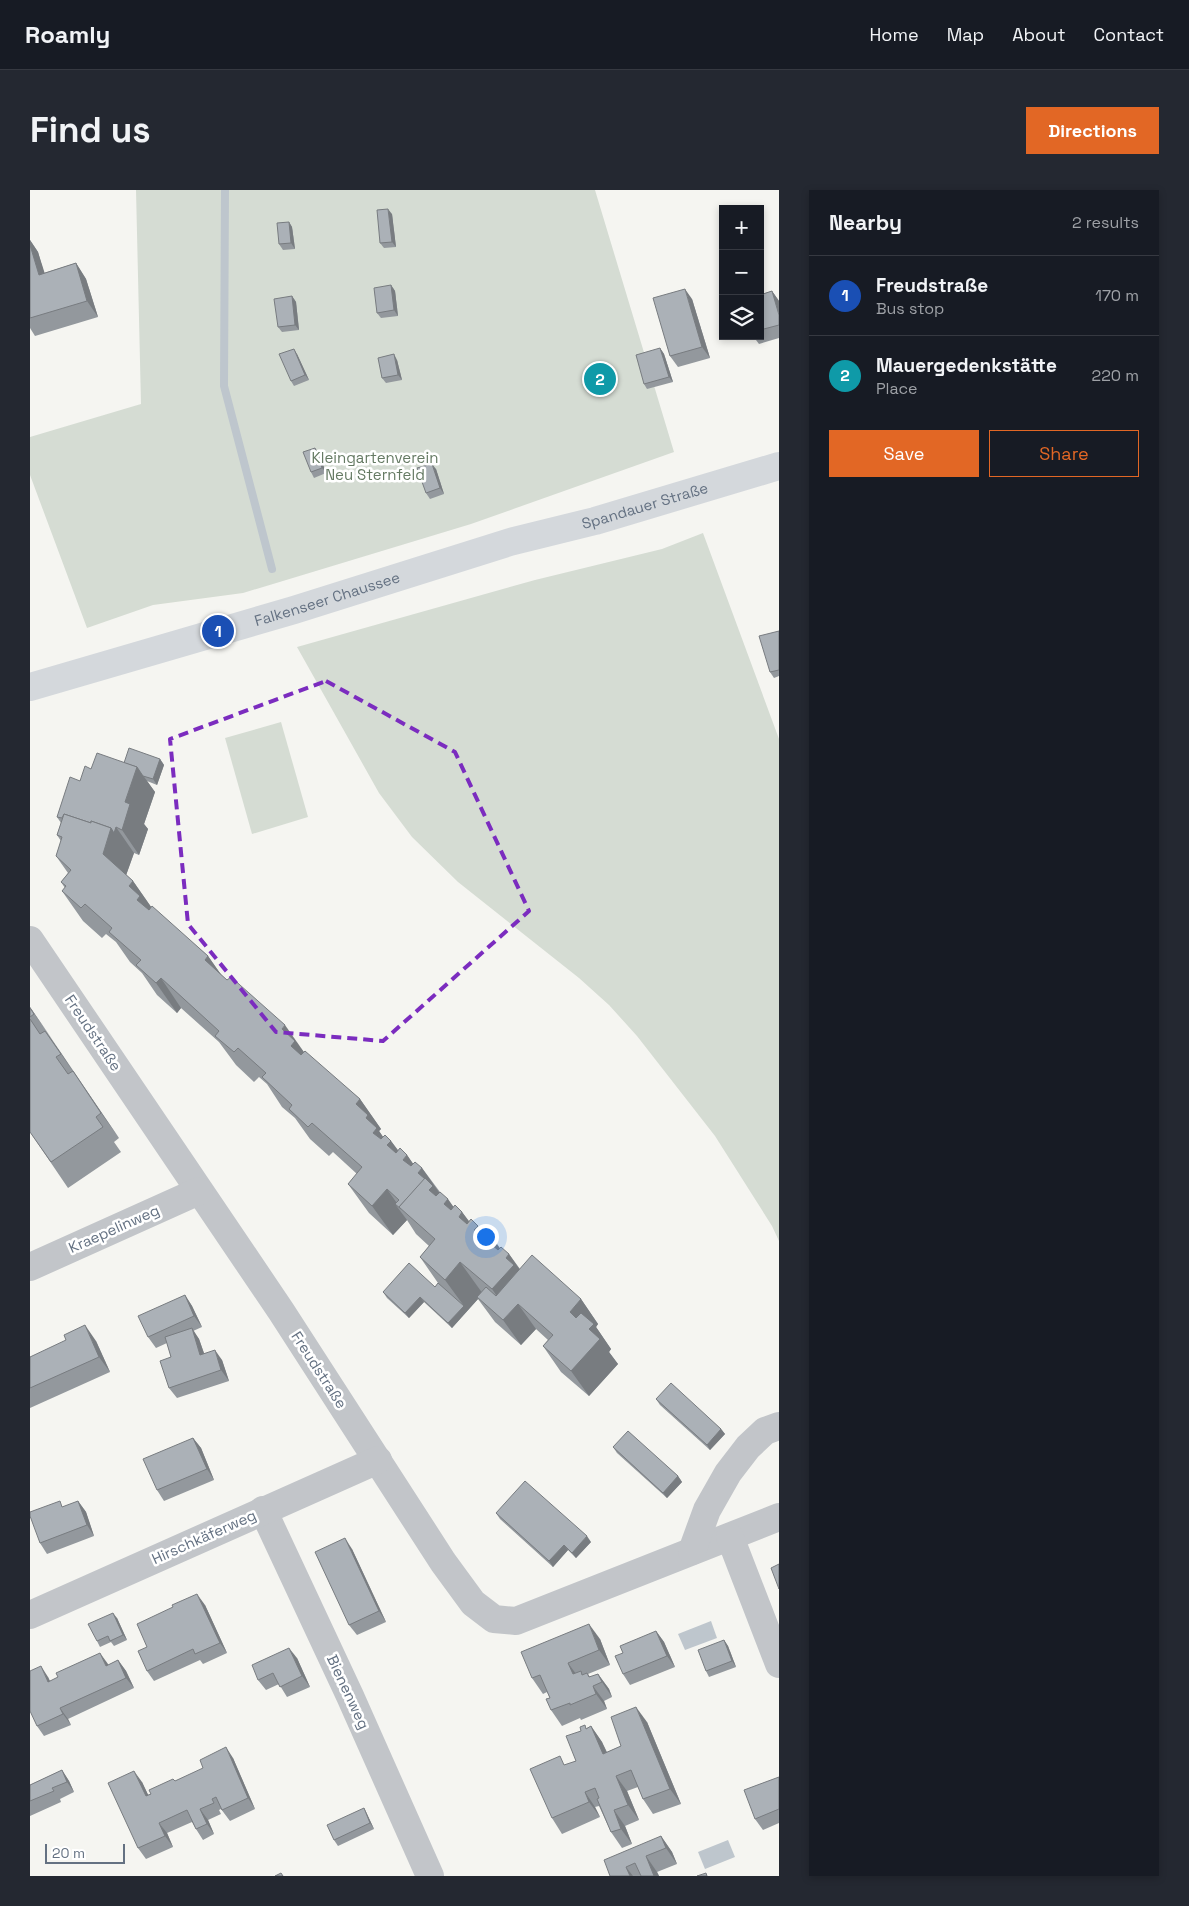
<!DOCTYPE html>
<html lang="en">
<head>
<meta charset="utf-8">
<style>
	body { margin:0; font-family:"Space Grotesk",sans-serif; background:#242831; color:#f1f3f6 }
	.controls { position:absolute; right:15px; top:15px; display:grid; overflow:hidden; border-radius:0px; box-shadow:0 2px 8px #0003 }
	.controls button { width:45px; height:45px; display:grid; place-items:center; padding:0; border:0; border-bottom:1px solid #363941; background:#171b24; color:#f1f3f6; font:25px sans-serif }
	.scale { position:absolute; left:15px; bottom:12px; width:80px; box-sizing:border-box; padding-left:5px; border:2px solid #647182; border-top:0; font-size:14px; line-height:18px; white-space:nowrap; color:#647182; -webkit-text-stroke:4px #fff; paint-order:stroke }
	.you { position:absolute; left:455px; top:1046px; width:18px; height:18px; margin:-12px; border:4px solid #fff; border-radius:50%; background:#1a73e8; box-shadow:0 0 0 8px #1a73e833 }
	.badge { display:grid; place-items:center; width:32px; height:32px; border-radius:50%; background:#e26725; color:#fff; font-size:16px; font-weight:700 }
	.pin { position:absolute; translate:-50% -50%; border:2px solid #fff; box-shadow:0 1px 5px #0006 }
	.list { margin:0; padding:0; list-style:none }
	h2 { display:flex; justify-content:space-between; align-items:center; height:65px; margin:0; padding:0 20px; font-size:21px }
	h2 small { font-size:16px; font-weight:400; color:#9ea1a6 }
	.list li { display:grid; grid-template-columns:32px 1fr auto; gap:15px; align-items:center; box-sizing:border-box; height:80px; padding:0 20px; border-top:1px solid #363941 }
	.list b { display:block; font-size:19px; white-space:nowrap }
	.list p { margin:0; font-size:16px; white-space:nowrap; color:#9ea1a6 }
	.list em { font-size:16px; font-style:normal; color:#9ea1a6 }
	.actions { display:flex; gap:10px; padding:15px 20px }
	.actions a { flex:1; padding:11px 0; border:1px solid #e26725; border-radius:0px; text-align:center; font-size:18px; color:#e26725 }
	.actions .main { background:#e26725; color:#fff }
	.icon { flex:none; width:28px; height:28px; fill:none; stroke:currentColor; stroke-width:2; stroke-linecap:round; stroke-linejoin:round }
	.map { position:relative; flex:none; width:749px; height:1686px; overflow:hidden; border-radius:0px }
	header { display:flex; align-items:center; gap:30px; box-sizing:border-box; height:70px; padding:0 25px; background:#171b24; border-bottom:1px solid #363941 }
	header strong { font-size:24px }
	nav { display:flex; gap:28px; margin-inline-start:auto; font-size:18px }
	.intro { display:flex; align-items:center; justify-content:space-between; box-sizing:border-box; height:120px; padding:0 30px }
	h1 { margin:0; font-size:35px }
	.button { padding:12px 22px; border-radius:0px; background:#e26725; color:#fff; font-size:18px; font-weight:700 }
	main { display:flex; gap:30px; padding:0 30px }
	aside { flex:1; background:#171b24; border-radius:0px; box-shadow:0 2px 8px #0003 }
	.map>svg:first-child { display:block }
	.green { fill:#d5dcd3 }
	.water { fill:#bec6cd }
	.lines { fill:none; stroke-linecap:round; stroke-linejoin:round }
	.stream { stroke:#bec6cd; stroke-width:8 }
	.minor { stroke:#c2c5c9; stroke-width:28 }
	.major { stroke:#d4d8dc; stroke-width:28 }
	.wall { fill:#93989d }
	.shaded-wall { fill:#787c80 }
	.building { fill:#abb1b7; stroke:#787c80 }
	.marked { fill:none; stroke:#7b2cbf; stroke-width:4; stroke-dasharray:10 6; stroke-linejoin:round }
	.labels { text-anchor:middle; stroke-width:5; stroke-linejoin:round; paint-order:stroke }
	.park-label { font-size:15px; fill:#657a63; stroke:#fff }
	.street-label { font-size:15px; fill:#647182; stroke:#fff }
</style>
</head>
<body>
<header>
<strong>Roamly</strong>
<nav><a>Home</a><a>Map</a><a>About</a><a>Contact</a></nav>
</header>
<div class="intro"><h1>Find us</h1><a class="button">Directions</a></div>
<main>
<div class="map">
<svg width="749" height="1686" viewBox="0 0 749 1686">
	<rect width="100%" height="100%" fill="#f5f5f1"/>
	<g class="green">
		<polygon points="106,0 565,0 644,262 441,334 213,403 123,415 57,438 0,285 0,247 111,214"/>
		<polygon points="673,343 749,549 749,1051 742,1036 685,946 607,846 579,815 549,788 428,692 382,647 349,603 267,457 505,390 632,359"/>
		<polygon points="251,532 278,627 222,644 195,548"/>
	</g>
	<g class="water">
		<polygon points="681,1431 687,1448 655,1460 648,1444"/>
		<polygon points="698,1650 705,1667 675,1679 668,1662"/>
	</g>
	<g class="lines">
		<polyline class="stream" points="195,0 194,196 242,379"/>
		<g class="minor">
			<polyline points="0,750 251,1121 413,1372 443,1413 464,1429 486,1431 749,1327"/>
			<polyline points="0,1077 169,1001"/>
			<polyline points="233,1320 320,1506 400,1686"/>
			<polyline points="700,1347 749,1474"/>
			<polyline points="662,1361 677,1320 698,1283 718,1257 735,1241 749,1236"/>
			<polyline points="0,1425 348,1270"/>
		</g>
		<path class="major" id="s1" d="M0 497 264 420 480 352 565 331 749 276"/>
	</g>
	<g class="wall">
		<polygon points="362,24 366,57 354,58 350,53"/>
		<polygon points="259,32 262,37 265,59 253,60 249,54"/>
		<polygon points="0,50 8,62 14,83 46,73 56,89 68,127 5,146 0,138"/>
		<polygon points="361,95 365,101 368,126 351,128 347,123"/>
		<polygon points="742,101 749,111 749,148 729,154 723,146 730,146 730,105"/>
		<polygon points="262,106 266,112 269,140 252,142 248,137"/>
		<polygon points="662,109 680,168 648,177 640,166"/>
		<polygon points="630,158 634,164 643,192 617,199 614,194"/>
		<polygon points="267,164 279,190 264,196 261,191"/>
		<polygon points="367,170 372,190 356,193 352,188"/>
		<polygon points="289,263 296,283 284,288 281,282"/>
		<polygon points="406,279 414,304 400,309 396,303"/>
		<polygon points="749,441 749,486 744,488 740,482"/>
		<polygon points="130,569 134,575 127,595 117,591 125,602 114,634 118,639 109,665 104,663 96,685 103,691 121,717 178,766 192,786 274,862 330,909 351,939 349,941 353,947 361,951 368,960 377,965 383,974 392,978 410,1002 423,1017 432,1022 439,1031 448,1036 454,1045 464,1050 470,1058 479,1064 490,1079 551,1109 568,1134 566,1137 581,1159 579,1162 588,1174 559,1206 531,1182 513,1156 518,1150 506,1139 491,1155 465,1132 448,1109 422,1138 394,1112 379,1128 357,1108 353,1102 405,1097 408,1093 390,1067 399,1056 386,1044 377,1030 363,1045 339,1023 318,994 327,984 303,962 299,966 280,949 265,928 252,917 237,894 229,887 224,892 206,875 189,852 151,818 147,823 127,805 112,783 100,772 86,752 76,744 72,748 53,731 32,701 35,698 31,692 38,683 26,666 31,651 27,645 31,633 27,627 50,591 61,579 94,573"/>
		<polygon points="0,817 89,948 84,952 91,962 38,998 0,942"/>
		<polygon points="155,1105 162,1116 172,1137 163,1141 169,1149 174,1163 192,1170 199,1191 147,1208 139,1198 141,1167 137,1153 126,1158 118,1147"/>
		<polygon points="66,1151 80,1182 0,1218 0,1167"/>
		<polygon points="626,1209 691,1239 695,1244 680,1260 630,1215"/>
		<polygon points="163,1248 171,1258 184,1290 134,1311 127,1300"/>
		<polygon points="583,1257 648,1286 652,1292 637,1308 587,1263"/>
		<polygon points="48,1311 56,1322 64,1346 17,1364 10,1353"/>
		<polygon points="466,1323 561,1352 546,1368 538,1360 523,1377 470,1329"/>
		<polygon points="322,1359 356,1432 327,1445 319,1435"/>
		<polygon points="175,1415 197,1463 173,1474 170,1470 124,1491 117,1481"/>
		<polygon points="87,1428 97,1450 84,1456 81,1452 70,1457 67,1451"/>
		<polygon points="626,1441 634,1452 645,1477 600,1495 593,1484"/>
		<polygon points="570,1449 580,1475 558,1484 560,1487 568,1484 579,1499 582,1507 574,1511 577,1519 551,1530 550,1528 532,1536 521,1520 520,1508 517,1502 513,1504 502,1488"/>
		<polygon points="694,1450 698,1456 706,1477 679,1487 676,1481"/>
		<polygon points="267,1468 280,1497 257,1507 249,1494 236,1500 228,1490"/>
		<polygon points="88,1470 96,1481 104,1498 38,1529 41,1535 14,1546 7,1536 18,1487 20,1491 78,1475"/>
		<polygon points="617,1532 651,1614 623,1624 613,1609 608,1597 597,1601 609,1630 595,1636 602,1654 592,1658 581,1642 569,1616 565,1617 570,1627 532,1644 522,1628 536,1575 546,1571 557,1538 561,1536 572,1552 577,1562 591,1556"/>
		<polygon points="203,1568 225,1619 200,1631 191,1619 189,1620 191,1624 178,1630 184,1644 173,1650 166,1639 162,1632 137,1643 143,1657 116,1669 108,1658 112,1592 118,1605 145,1591"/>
		<polygon points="32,1580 39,1591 44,1602 30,1609 31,1612 0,1626 0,1595"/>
		<polygon points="749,1587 749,1633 733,1640 725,1629"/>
		<polygon points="334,1618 337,1624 344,1639 308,1656 304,1650"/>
		<polygon points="631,1646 642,1662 647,1674 627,1682 629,1686 580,1686"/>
	</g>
	<g class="shaded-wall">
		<polygon points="358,19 362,24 366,57 362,52"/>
		<polygon points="259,32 262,37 265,59 261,53"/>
		<polygon points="0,50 8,62 20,100 9,85 0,55"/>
		<polygon points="46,73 56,89 68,127 57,111"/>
		<polygon points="361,95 365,101 368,126 364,120"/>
		<polygon points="655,99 662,109 680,168 672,157"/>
		<polygon points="742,101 749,111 749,125"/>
		<polygon points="262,106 266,112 269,140 265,135"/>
		<polygon points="630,158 634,164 643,192 639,187"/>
		<polygon points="264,159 267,164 279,190 275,185"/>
		<polygon points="364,164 367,170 372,190 368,185"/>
		<polygon points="285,258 289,263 296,283 292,278"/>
		<polygon points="402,274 406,279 414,304 410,298"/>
		<polygon points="130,569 134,575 127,595 123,589"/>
		<polygon points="107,577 125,602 114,634 118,639 109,665 92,640 95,612"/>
		<polygon points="86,637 104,663 93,694 73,664 81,638"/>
		<polygon points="103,691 124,721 131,735 107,710 99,696"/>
		<polygon points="178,766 199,796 175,770"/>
		<polygon points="131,788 151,818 147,823 126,793"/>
		<polygon points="0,817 22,849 0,818"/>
		<polygon points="255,835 276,865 286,881 261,856 252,839"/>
		<polygon points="15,841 33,866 48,889 31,864"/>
		<polygon points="43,881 60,906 89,948 71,923"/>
		<polygon points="330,909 351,939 349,941 358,954 361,951 374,969 377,965 389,982 392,978 413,1008 418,1009 430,1026 432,1022 445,1040 452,1058 343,943 326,914"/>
		<polygon points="357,999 371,1019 365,1014 377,1030 363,1045 342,1016"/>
		<polygon points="464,1050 476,1068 479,1064 501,1096 488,1114 506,1139 491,1155 473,1130 479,1124 462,1099 461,1054"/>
		<polygon points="430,1072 453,1104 447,1107 448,1109 422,1138 418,1133 434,1116 415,1090"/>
		<polygon points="155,1105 162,1116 172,1137 164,1126"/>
		<polygon points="390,1107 394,1112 379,1128 375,1123"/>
		<polygon points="551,1109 568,1134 566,1137 581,1159 579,1162 588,1174 559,1206 541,1181 540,1122"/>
		<polygon points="55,1135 66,1151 80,1182 69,1167"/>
		<polygon points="162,1138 169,1149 178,1175 170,1165"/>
		<polygon points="185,1160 192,1170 199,1191 191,1180"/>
		<polygon points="691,1239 695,1244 680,1260 677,1255"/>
		<polygon points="163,1248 171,1258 184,1290 177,1279"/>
		<polygon points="648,1286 652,1292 637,1308 633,1303"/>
		<polygon points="48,1311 56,1322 64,1346 57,1335"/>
		<polygon points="557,1346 561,1352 546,1368 542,1363"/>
		<polygon points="315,1348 322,1359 356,1432 349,1421"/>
		<polygon points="534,1355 538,1360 523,1377 519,1371"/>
		<polygon points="167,1404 175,1415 197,1463 190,1453"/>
		<polygon points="83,1423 87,1428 97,1450 93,1445"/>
		<polygon points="559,1434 570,1449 580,1475 569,1460"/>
		<polygon points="626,1441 634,1452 645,1477 637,1466"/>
		<polygon points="694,1450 698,1456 706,1477 702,1471"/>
		<polygon points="259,1458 267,1468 280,1497 272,1486"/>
		<polygon points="70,1463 78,1474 83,1486 76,1476"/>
		<polygon points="88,1470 96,1481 104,1498 96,1488"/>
		<polygon points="538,1473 549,1488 543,1484"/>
		<polygon points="11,1476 18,1487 25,1503 18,1492"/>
		<polygon points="568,1484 579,1499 582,1507 572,1492"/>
		<polygon points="563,1496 574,1511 577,1519 566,1504"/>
		<polygon points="606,1517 617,1532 651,1614 640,1599"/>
		<polygon points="30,1518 38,1529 41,1535 33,1524"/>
		<polygon points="561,1536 572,1552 584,1579 573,1564"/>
		<polygon points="196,1557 203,1568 225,1619 218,1608"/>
		<polygon points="32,1580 39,1591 44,1602 37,1592"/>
		<polygon points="104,1581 112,1592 124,1617 116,1606"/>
		<polygon points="586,1586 597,1601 609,1630 598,1615"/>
		<polygon points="555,1602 565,1617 570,1627 559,1612"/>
		<polygon points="334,1618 337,1624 344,1639 340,1633"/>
		<polygon points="170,1619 178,1630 184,1644 177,1634"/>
		<polygon points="584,1620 595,1636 602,1654 591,1639"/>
		<polygon points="129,1633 137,1643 143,1657 135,1646"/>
		<polygon points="631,1646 642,1662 647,1674 636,1658"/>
		<polygon points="616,1666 627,1682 629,1686 624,1686"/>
		<polygon points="596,1677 603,1686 600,1686"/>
	</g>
	<g class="building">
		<polygon points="358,19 362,52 350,53 347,20"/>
		<polygon points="259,32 261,53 249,54 247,33"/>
		<polygon points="0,55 9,85 46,73 57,111 0,128"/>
		<polygon points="361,95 364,120 347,123 344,98"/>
		<polygon points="655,99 672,157 640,166 623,108"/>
		<polygon points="742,101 749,125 749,135 730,140 730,105"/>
		<polygon points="262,106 265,135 248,137 244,109"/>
		<polygon points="630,158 639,187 614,194 606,165"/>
		<polygon points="264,159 275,185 261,191 249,164"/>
		<polygon points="364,164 368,185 352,188 348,168"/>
		<polygon points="285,258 292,278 281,282 273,262"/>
		<polygon points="402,274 410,298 396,303 387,278"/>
		<polygon points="749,441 749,480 740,482 729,446"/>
		<polygon points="99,558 130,569 123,589 113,586 107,577 94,573"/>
		<polygon points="67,563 107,577 95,612 100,614 92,640 86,637 84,643 81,638 61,631 61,633 34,624 32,628 27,627 40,587 50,591 55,576 61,579"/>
		<polygon points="34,624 61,633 61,631 81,638 73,664 103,691 99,696 110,706 107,710 119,720 122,716 178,766 175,770 197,790 201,787 255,835 252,839 265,851 261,856 271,865 275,861 330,909 326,914 338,925 336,928 347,938 343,943 351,949 355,945 361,951 357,955 366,963 370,958 377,965 373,970 381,976 385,972 392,978 388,983 395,989 369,1017 371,1019 365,1014 369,1010 357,999 342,1016 318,994 332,977 282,933 278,937 259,919 262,915 232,887 236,883 208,858 204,862 185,846 189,841 131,788 126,793 106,775 111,770 79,742 82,738 55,714 51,718 32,701 36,696 31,692 41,680 26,666 32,647 27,645"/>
		<polygon points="0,818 4,824 0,827"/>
		<polygon points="0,829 10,844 15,841 31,864 26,867 38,884 43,881 71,923 66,927 73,937 21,972 0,942"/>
		<polygon points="395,988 403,996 399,1000 406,1006 410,1002 418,1009 414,1014 421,1020 425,1015 432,1022 429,1027 437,1034 441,1029 448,1036 444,1040 452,1047 456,1043 464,1050 461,1054 468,1060 471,1057 479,1064 476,1068 484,1075 462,1099 430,1072 415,1090 390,1067 405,1049 369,1017"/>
		<polygon points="502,1065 551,1109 540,1122 546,1128 551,1123 564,1134 559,1139 570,1149 541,1181 513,1156 523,1145 488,1114 473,1130 447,1107 456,1097 466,1106"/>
		<polygon points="379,1073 405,1097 408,1093 434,1116 418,1133 390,1107 375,1123 353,1102"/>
		<polygon points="155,1105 164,1126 118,1147 108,1126"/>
		<polygon points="55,1135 69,1167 0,1198 0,1167 36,1150 34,1145"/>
		<polygon points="162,1138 170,1165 185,1160 191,1180 139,1198 130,1171 141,1167 135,1147"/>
		<polygon points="641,1193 691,1239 677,1255 626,1209"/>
		<polygon points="598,1241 648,1286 633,1303 583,1257"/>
		<polygon points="163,1248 177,1279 127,1300 113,1269"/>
		<polygon points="495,1291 557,1346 542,1363 534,1355 519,1371 466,1323"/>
		<polygon points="30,1311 32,1317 48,1311 57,1335 10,1353 0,1326 0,1322"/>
		<polygon points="315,1348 349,1421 319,1435 285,1362"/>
		<polygon points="749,1374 749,1399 741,1378"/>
		<polygon points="167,1404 190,1453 165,1464 163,1459 117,1481 108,1461 117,1457 107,1434 143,1417 142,1415"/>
		<polygon points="83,1423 93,1445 80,1451 78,1446 67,1451 58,1434"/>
		<polygon points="559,1434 569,1460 538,1473 543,1484 551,1481 552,1485 557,1483 559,1487 568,1484 572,1492 563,1496 566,1504 540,1515 540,1513 521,1520 516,1509 520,1508 510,1485 502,1488 491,1462"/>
		<polygon points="626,1441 637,1466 593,1484 585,1466 593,1463 590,1456"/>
		<polygon points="694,1450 702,1471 676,1481 668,1460"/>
		<polygon points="259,1458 272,1486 250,1497 243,1483 228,1490 222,1475"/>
		<polygon points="70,1463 76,1476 88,1470 96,1488 30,1518 33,1524 7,1536 0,1521 0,1481 11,1476 18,1492 28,1487 26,1483"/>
		<polygon points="606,1517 640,1599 613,1609 601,1580 586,1586 598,1615 584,1620 591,1639 581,1642 567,1609 569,1608 565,1598 555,1602 559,1612 522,1628 500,1579 530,1566 534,1575 546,1571 536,1546 551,1541 550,1537 555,1535 556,1539 561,1536 573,1564 591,1556 581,1527"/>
		<polygon points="196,1557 218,1608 192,1620 186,1607 182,1609 184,1613 170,1619 177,1634 166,1639 157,1620 129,1633 135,1646 108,1658 78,1593 104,1581 116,1606 121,1604 119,1600 143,1589 145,1591 173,1578 170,1570"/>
		<polygon points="32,1580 37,1592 22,1598 24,1601 0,1611 0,1595"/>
		<polygon points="749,1587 749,1619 725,1629 714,1600"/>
		<polygon points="334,1618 340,1633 304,1650 297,1635"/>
		<polygon points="631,1646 636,1658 616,1666 624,1686 611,1686 605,1673 596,1677 600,1686 580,1686 574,1670"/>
		<polygon points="251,1683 253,1686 245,1686"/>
		<polygon points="676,1683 677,1686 667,1686"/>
	</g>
	<path class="marked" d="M296 491 425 562 499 721 353 851 246 842 158 734 140 549Z"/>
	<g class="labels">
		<g class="park-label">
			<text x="345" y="273">Kleingartenverein<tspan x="345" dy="17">Neu Sternfeld</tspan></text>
		</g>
		<g class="street-label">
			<text dy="5" stroke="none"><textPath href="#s1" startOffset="641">Spandauer Straße</textPath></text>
			<text dy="5" stroke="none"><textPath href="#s1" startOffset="310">Falkenseer Chaussee</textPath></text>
			<text transform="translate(63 843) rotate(56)" y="5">Freudstraße</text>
			<text transform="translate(84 1039) rotate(-24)" y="5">Kraepelinweg</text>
			<text transform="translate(289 1180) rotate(57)" y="5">Freudstraße</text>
			<text transform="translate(174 1347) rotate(-24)" y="5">Hirschkäferweg</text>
			<text transform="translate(318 1502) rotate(65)" y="5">Bienenweg</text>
		</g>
	</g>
</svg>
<div class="controls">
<button>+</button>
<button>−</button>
<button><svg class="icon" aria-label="layers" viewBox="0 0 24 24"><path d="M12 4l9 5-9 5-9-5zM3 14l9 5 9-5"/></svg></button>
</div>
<div class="scale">20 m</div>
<div class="you"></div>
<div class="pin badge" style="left:188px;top:441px;background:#1a4fb4">1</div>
<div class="pin badge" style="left:570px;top:189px;background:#0f9aa8">2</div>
</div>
<aside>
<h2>Nearby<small>2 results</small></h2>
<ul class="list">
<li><span class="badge" style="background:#1a4fb4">1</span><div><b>Freudstraße</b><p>Bus stop</p></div><em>170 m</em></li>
<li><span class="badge" style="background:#0f9aa8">2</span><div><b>Mauergedenkstätte</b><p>Place</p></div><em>220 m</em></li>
</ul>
<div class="actions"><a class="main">Save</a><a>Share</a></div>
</aside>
</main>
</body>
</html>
